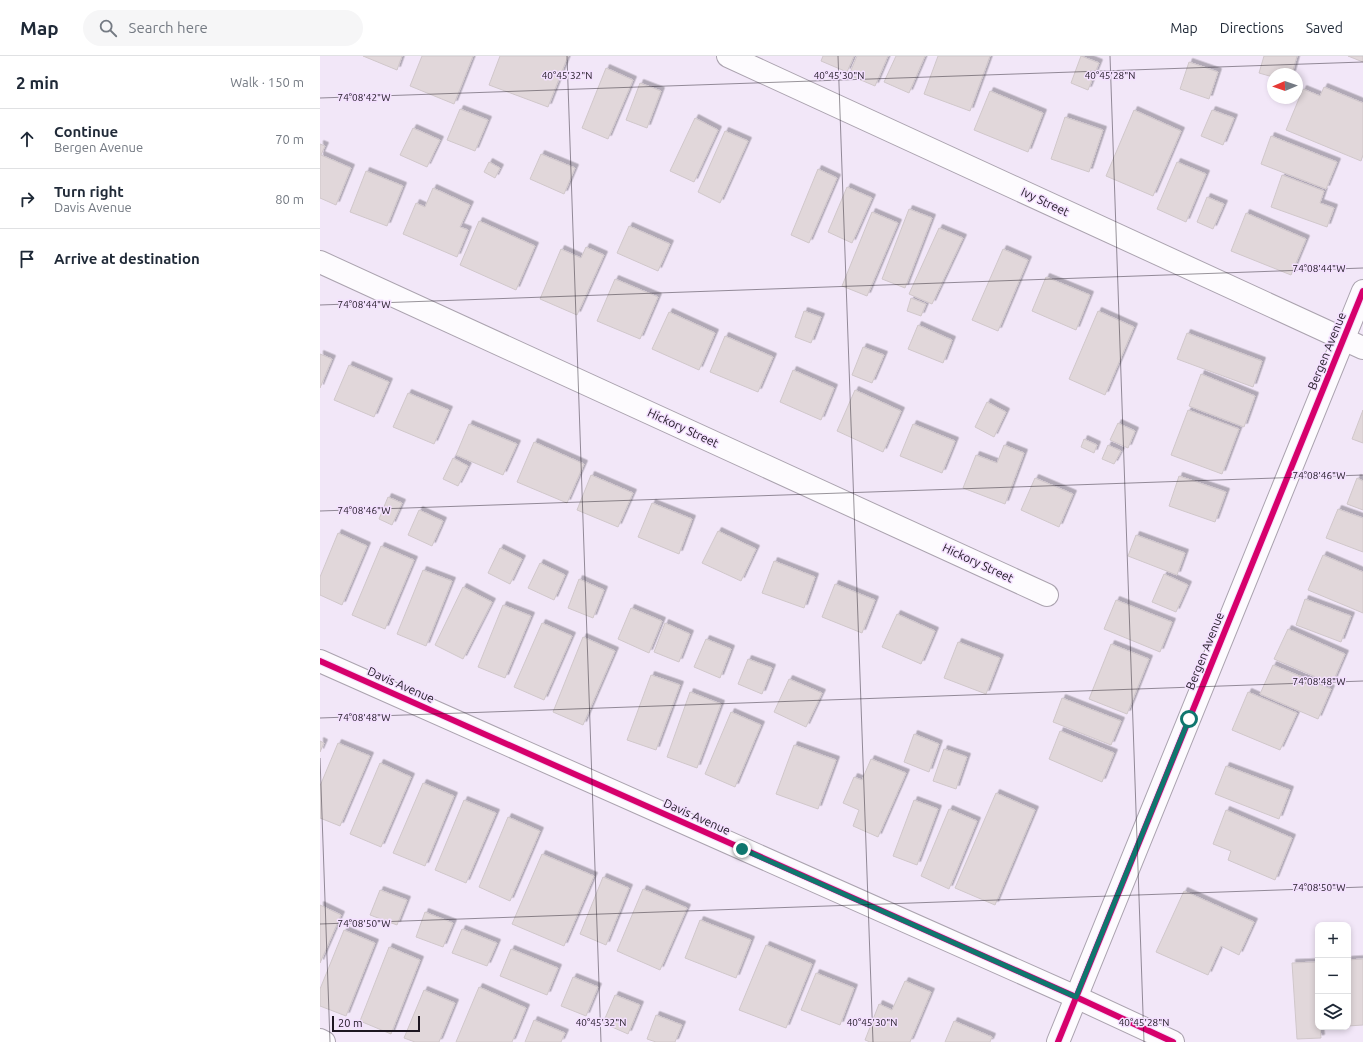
<!DOCTYPE html>
<html lang="en">
<head>
<meta charset="utf-8">
<style>
	body { margin:0; font-family:Ubuntu,sans-serif; background:#f6f6f7; color:#1f2937 }
	.controls { position:absolute; right:12px; bottom:12px; display:grid; overflow:hidden; border-radius:8px; box-shadow:0 2px 6px #0003 }
	.controls button { width:36px; height:36px; display:grid; place-items:center; padding:0; border:0; border-bottom:1px solid #e0e1e3; background:#fff; color:#1f2937; font:20px sans-serif }
	.compass { position:absolute; left:947px; top:12px; width:36px; height:36px; border-radius:50%; background:#fff; box-shadow:0 2px 6px #0003; rotate:268deg }
	.scale { position:absolute; left:12px; bottom:10px; width:88px; box-sizing:border-box; padding-left:4px; border:2px solid #1d1621; border-top:0; font-size:11px; line-height:14px; white-space:nowrap; color:#1d1621; -webkit-text-stroke:3px #f4e0ff; paint-order:stroke }
	.stop { position:absolute; width:12px; height:12px; margin:-9px; border:3px solid #0f766e; border-radius:50%; background:#fff }
	.stop.end { background:#0f766e; border-color:#fff; box-shadow:0 1px 4px #0008 }
	.list { margin:0; padding:0; list-style:none }
	h2 { display:flex; justify-content:space-between; align-items:center; height:52px; margin:0; padding:0 16px; font-size:17px }
	h2 small { font-size:13px; font-weight:400; color:#747a83 }
	.list li { display:grid; grid-template-columns:26px 1fr auto; gap:12px; align-items:center; box-sizing:border-box; height:60px; padding:0 16px; border-top:1px solid #e0e1e3 }
	.list b { display:block; font-size:15px; white-space:nowrap }
	.list p { margin:0; font-size:13px; white-space:nowrap; color:#747a83 }
	.list em { font-size:13px; font-style:normal; color:#747a83 }
	.icon { flex:none; width:22px; height:22px; fill:none; stroke:currentColor; stroke-width:2; stroke-linecap:round; stroke-linejoin:round }
	.map { position:relative; flex:none; width:1043px; height:986px; overflow:hidden }
	header { display:flex; align-items:center; gap:24px; box-sizing:border-box; height:56px; padding:0 20px; background:#fff; border-bottom:1px solid #e0e1e3 }
	header strong { font-size:19px }
	nav { display:flex; gap:22px; margin-inline-start:auto; font-size:14px }
	.search { width:280px; height:36px; background:#f6f6f7; display:flex; align-items:center; gap:10px; box-sizing:border-box; padding:0 14px; border-radius:22px; color:#747a83; font-size:15px }
	main { display:flex }
	aside { flex:1; background:#fff }
	.map>svg:first-child { display:block }
	.building { fill:#e1d7da; stroke:#d0c7ca; filter:url(#shadow) }
	.lines { fill:none; stroke-linecap:round; stroke-linejoin:round }
	.minor-casing { stroke:#aba3af; stroke-width:24 }
	.tertiary-casing { stroke:#aba3af; stroke-width:24 }
	.minor { stroke:#fdfbfe; stroke-width:22 }
	.tertiary { stroke:#fdfbfe; stroke-width:22 }
	.cycleway-casing { stroke:#f4e0ff; stroke-width:8 }
	.cycleway { stroke:#d6006c; stroke-width:6 }
	.route { stroke:#0f766e; stroke-width:5 }
	.ticks { fill:none; stroke:#1d1621; stroke-width:1; stroke-opacity:0.45 }
	.labels { text-anchor:middle; stroke-width:3; stroke-linejoin:round; paint-order:stroke }
	.street-label { font-size:12px; fill:#1d1621; stroke:#f4e0ff }
	.ticks-label { font-size:10px; text-anchor:middle; fill:#1d1621; stroke:#f4e0ff; stroke-width:3; stroke-linejoin:round; paint-order:stroke }
</style>
</head>
<body>
<header>
<strong>Map</strong>
<div class="search"><svg class="icon" aria-label="search" viewBox="0 0 24 24"><circle cx="10" cy="10" r="6"/><path d="M15 15l6 6"/></svg>Search here</div>
<nav><a>Map</a><a>Directions</a><a>Saved</a></nav>
</header>
<main>
<aside>
<h2>2 min<small>Walk · 150 m</small></h2>
<ul class="list">
<li><svg class="icon" aria-label="ahead" viewBox="0 0 24 24"><path d="M12 20V5M6 11l6-6 6 6"/></svg><div><b>Continue</b><p>Bergen Avenue</p></div><em>70 m</em></li>
<li><svg class="icon" aria-label="right" viewBox="0 0 24 24"><path d="M7 20v-9h11M14 6l5 5-5 5"/></svg><div><b>Turn right</b><p>Davis Avenue</p></div><em>80 m</em></li>
<li><svg class="icon" aria-label="arrive" viewBox="0 0 24 24"><path d="M6 21V4h12l-3 4 3 4H6"/></svg><div><b>Arrive at destination</b></div></li>
</ul>
</aside>
<div class="map">
<svg width="1043" height="986" viewBox="0 0 1043 986">
	<defs>
		<filter id="shadow"><feDropShadow dx="3.5" dy="-3.5" stdDeviation="0" flood-color="#0004"/></filter>
	</defs>
	<rect width="100%" height="100%" fill="#f2e7f8"/>
	<g class="building">
		<polygon points="43,0 82,0 77,14"/>
		<polygon points="102,0 153,0 134,48 90,30"/>
		<polygon points="180,0 248,0 228,51 169,29"/>
		<polygon points="503,0 534,0 527,16 501,5"/>
		<polygon points="537,0 568,0 555,30 529,19"/>
		<polygon points="576,0 605,0 589,37 564,26"/>
		<polygon points="618,0 670,0 650,55 604,38"/>
		<polygon points="761,0 779,7 768,34 751,27"/>
		<polygon points="944,0 977,0 972,18 953,18 953,21 939,17"/>
		<polygon points="1028,0 1043,0 1043,6"/>
		<polygon points="869,6 898,16 889,43 860,33"/>
		<polygon points="286,12 313,24 288,83 262,72"/>
		<polygon points="320,27 341,35 327,72 306,64"/>
		<polygon points="1004,31 1043,47 1043,99 1041,105 966,74 983,33 1000,40"/>
		<polygon points="670,35 723,57 708,96 654,74"/>
		<polygon points="140,53 168,64 155,95 127,84"/>
		<polygon points="814,54 861,75 833,140 786,120"/>
		<polygon points="892,54 914,62 903,89 881,80"/>
		<polygon points="745,61 783,74 769,116 731,103"/>
		<polygon points="375,62 398,74 374,126 350,115"/>
		<polygon points="93,72 120,84 107,111 80,99"/>
		<polygon points="405,75 428,85 400,147 378,136"/>
		<polygon points="951,80 1017,106 1006,133 941,108"/>
		<polygon points="0,88 5,90 1,99 31,112 16,149 0,142"/>
		<polygon points="221,98 255,112 244,138 210,123"/>
		<polygon points="169,106 180,112 175,122 164,116"/>
		<polygon points="857,106 886,118 866,166 837,153"/>
		<polygon points="498,113 517,122 489,187 471,179"/>
		<polygon points="46,115 83,130 67,170 30,156"/>
		<polygon points="962,119 1004,135 1000,147 1014,152 1007,171 951,151"/>
		<polygon points="527,131 552,142 532,187 508,176"/>
		<polygon points="113,132 150,149 140,171 148,174 137,201 83,178 96,147 105,151"/>
		<polygon points="887,141 904,148 893,173 877,166"/>
		<polygon points="589,153 612,162 585,232 562,223"/>
		<polygon points="552,156 578,167 547,240 522,230"/>
		<polygon points="926,157 986,183 971,219 911,195"/>
		<polygon points="159,165 215,190 196,234 140,209"/>
		<polygon points="309,170 350,188 338,215 297,197"/>
		<polygon points="619,172 643,182 612,248 589,238"/>
		<polygon points="266,191 284,199 257,259 220,243 241,193 261,202"/>
		<polygon points="683,193 708,204 678,275 652,264"/>
		<polygon points="726,221 770,239 756,274 712,255"/>
		<polygon points="295,223 338,241 320,283 277,265"/>
		<polygon points="591,242 606,248 601,260 587,255"/>
		<polygon points="484,255 501,261 491,287 475,281"/>
		<polygon points="778,255 814,271 785,339 749,323"/>
		<polygon points="349,256 395,277 379,314 332,293"/>
		<polygon points="598,269 632,284 623,307 588,293"/>
		<polygon points="867,277 942,305 933,331 857,303"/>
		<polygon points="405,280 453,301 438,336 390,316"/>
		<polygon points="543,291 564,299 552,327 532,319"/>
		<polygon points="0,298 12,303 0,332"/>
		<polygon points="29,309 69,326 54,361 14,344"/>
		<polygon points="473,314 514,332 501,364 460,346"/>
		<polygon points="881,318 935,340 924,371 869,350"/>
		<polygon points="535,334 581,355 563,396 517,375"/>
		<polygon points="88,337 129,354 114,388 73,371"/>
		<polygon points="667,346 686,356 674,381 655,371"/>
		<polygon points="868,354 919,373 902,418 851,399"/>
		<polygon points="1043,354 1043,387 1032,383"/>
		<polygon points="798,367 815,375 808,392 790,384"/>
		<polygon points="149,368 197,388 183,419 136,399"/>
		<polygon points="593,368 635,385 622,417 580,400"/>
		<polygon points="764,383 777,389 774,397 761,391"/>
		<polygon points="214,386 264,408 247,447 197,426"/>
		<polygon points="684,389 704,397 685,448 643,432 656,399 677,407"/>
		<polygon points="788,389 801,395 794,408 782,403"/>
		<polygon points="133,402 148,410 138,430 123,423"/>
		<polygon points="271,419 313,437 298,471 257,454"/>
		<polygon points="859,420 906,436 895,466 849,450"/>
		<polygon points="715,422 753,438 739,471 701,454"/>
		<polygon points="1037,422 1043,425 1043,454 1027,448"/>
		<polygon points="68,441 82,447 72,469 59,463"/>
		<polygon points="332,447 372,463 359,498 318,481"/>
		<polygon points="1018,453 1043,462 1043,496 1006,482"/>
		<polygon points="99,454 123,465 112,490 88,479"/>
		<polygon points="398,475 436,493 421,525 382,507"/>
		<polygon points="18,477 47,490 22,549 0,539 0,521"/>
		<polygon points="816,479 865,497 857,519 808,500"/>
		<polygon points="61,490 94,504 65,573 32,559"/>
		<polygon points="180,492 202,503 190,528 168,517"/>
		<polygon points="1003,499 1043,516 1043,557 988,534"/>
		<polygon points="454,505 495,521 484,552 442,537"/>
		<polygon points="220,507 245,519 234,544 208,532"/>
		<polygon points="103,514 132,525 106,590 77,578"/>
		<polygon points="844,518 868,529 856,556 832,546"/>
		<polygon points="259,523 284,534 273,562 248,552"/>
		<polygon points="515,528 555,544 542,577 502,561"/>
		<polygon points="143,531 172,546 143,603 115,589"/>
		<polygon points="985,543 1031,560 1021,586 976,569"/>
		<polygon points="796,544 852,566 840,596 784,573"/>
		<polygon points="183,549 211,560 185,622 158,611"/>
		<polygon points="311,552 342,565 329,597 298,583"/>
		<polygon points="577,558 615,575 601,608 562,591"/>
		<polygon points="222,567 252,580 224,644 194,631"/>
		<polygon points="345,567 370,578 359,606 334,596"/>
		<polygon points="968,573 1025,598 1012,628 954,603"/>
		<polygon points="263,581 295,595 263,669 233,656"/>
		<polygon points="386,583 411,593 400,622 374,611"/>
		<polygon points="638,586 680,602 666,638 624,622"/>
		<polygon points="791,588 829,603 807,658 769,643"/>
		<polygon points="428,603 452,612 442,638 418,628"/>
		<polygon points="953,609 1011,633 998,663 940,638"/>
		<polygon points="331,619 360,629 336,694 307,684"/>
		<polygon points="469,623 502,637 486,671 454,656"/>
		<polygon points="370,636 401,648 377,712 347,701"/>
		<polygon points="928,636 977,657 960,694 912,674"/>
		<polygon points="742,642 801,665 791,689 733,666"/>
		<polygon points="411,656 441,669 415,731 385,718"/>
		<polygon points="740,675 794,697 782,726 729,703"/>
		<polygon points="594,678 619,688 609,716 584,706"/>
		<polygon points="0,685 4,687 0,696"/>
		<polygon points="18,687 50,700 20,770 0,762 0,730"/>
		<polygon points="474,689 516,704 498,753 456,738"/>
		<polygon points="624,693 647,701 636,733 613,725"/>
		<polygon points="551,703 586,717 558,781 533,770 539,754 523,747 534,721 542,724"/>
		<polygon points="60,707 91,721 61,791 30,778"/>
		<polygon points="906,710 970,734 959,763 895,738"/>
		<polygon points="103,727 134,740 105,810 73,797"/>
		<polygon points="676,737 715,754 675,849 635,832"/>
		<polygon points="144,744 176,757 146,827 115,814"/>
		<polygon points="594,744 618,753 597,809 573,800"/>
		<polygon points="629,753 657,765 629,833 601,820"/>
		<polygon points="906,754 972,782 955,824 908,804 911,795 893,788"/>
		<polygon points="188,761 220,775 190,845 159,831"/>
		<polygon points="222,798 274,820 244,890 192,868"/>
		<polygon points="283,821 309,832 286,889 260,878"/>
		<polygon points="323,833 367,852 340,914 297,895"/>
		<polygon points="60,834 87,844 77,869 50,859"/>
		<polygon points="864,835 934,866 919,899 901,890 888,919 836,896"/>
		<polygon points="0,849 21,859 0,907"/>
		<polygon points="105,856 133,867 123,891 96,881"/>
		<polygon points="380,864 431,884 416,922 365,902"/>
		<polygon points="142,873 177,887 167,910 132,897"/>
		<polygon points="24,874 55,887 26,960 0,950 0,933"/>
		<polygon points="446,889 492,908 466,972 419,954"/>
		<polygon points="69,891 100,904 71,978 40,965"/>
		<polygon points="191,893 238,912 227,939 180,920"/>
		<polygon points="1043,903 1043,969 1028,970 1028,904"/>
		<polygon points="998,906 998,971 1008,971 1000,971 1001,982 977,983 972,907"/>
		<polygon points="496,917 534,932 520,969 481,954"/>
		<polygon points="253,921 278,931 266,960 241,950"/>
		<polygon points="585,925 611,936 590,986 550,986 545,984 559,948 572,954"/>
		<polygon points="159,931 206,952 192,986 136,986"/>
		<polygon points="104,934 135,947 119,986 95,986 84,982"/>
		<polygon points="295,939 320,949 308,978 283,967"/>
		<polygon points="336,959 362,969 355,986 336,986 327,983"/>
		<polygon points="214,964 245,977 241,986 205,986"/>
		<polygon points="634,965 672,981 670,986 625,986"/>
	</g>
	<g class="lines">
		<g class="minor-casing">
			<g id="minor">
				<polyline points="408,0 1043,292"/>
				<polyline points="0,206 727,539"/>
				<polyline points="0,984 4,986"/>
			</g>
		</g>
		<g class="tertiary-casing">
			<g id="tertiary">
				<polyline points="0,605 756,941 853,986"/>
				<polyline points="738,986 1043,235"/>
			</g>
		</g>
		<use href="#minor" class="minor"/>
		<use href="#tertiary" class="tertiary"/>
		<g class="cycleway-casing">
			<g id="cycleway">
				<polyline points="0,605 756,941 853,986"/>
				<polyline points="738,986 1043,235"/>
			</g>
		</g>
		<use href="#cycleway" class="cycleway"/>
	</g>
	<g class="lines">
		<polyline class="route" points="422,793 756,941 869,663"/>
	</g>
	<path class="ticks" d="M247 0 281 986M518 0 553 986M790 0 824 986M0 42 1043 6M0 249 1043 212M0 455 1043 419M0 662 1043 625M0 702 10 986M0 868 1043 831"/>
	<g class="labels">
		<g class="street-label">
			<text transform="translate(725 146) rotate(25)" y="4">Ivy Street</text>
			<text transform="translate(1007 295) rotate(-68)" y="4">Bergen Avenue</text>
			<text transform="translate(363 372) rotate(25)" y="4">Hickory Street</text>
			<text transform="translate(658 507) rotate(25)" y="4">Hickory Street</text>
			<text transform="translate(885 595) rotate(-68)" y="4">Bergen Avenue</text>
			<text transform="translate(81 629) rotate(24)" y="4">Davis Avenue</text>
			<text transform="translate(377 761) rotate(24)" y="4">Davis Avenue</text>
		</g>
	</g>
	<g class="ticks-label">
		<text x="247" y="23">40°45'32"N</text>
		<text x="519" y="23">40°45'30"N</text>
		<text x="790" y="23">40°45'28"N</text>
		<text x="44" y="45">74°08'42"W</text>
		<text x="999" y="216">74°08'44"W</text>
		<text x="44" y="252">74°08'44"W</text>
		<text x="999" y="423">74°08'46"W</text>
		<text x="44" y="458">74°08'46"W</text>
		<text x="999" y="629">74°08'48"W</text>
		<text x="44" y="665">74°08'48"W</text>
		<text x="999" y="835">74°08'50"W</text>
		<text x="44" y="871">74°08'50"W</text>
		<text x="281" y="970">40°45'32"N</text>
		<text x="552" y="970">40°45'30"N</text>
		<text x="824" y="970">40°45'28"N</text>
	</g>
</svg>
<div class="controls">
<button>+</button>
<button>−</button>
<button><svg class="icon" aria-label="layers" viewBox="0 0 24 24"><path d="M12 4l9 5-9 5-9-5zM3 14l9 5 9-5"/></svg></button>
</div>
<svg class="compass" viewBox="-18 -18 36 36"><path d="M0-13l5 13h-10z" fill="#e53935"/><path d="M0 13l5-13h-10z" fill="#747a83"/></svg>
<div class="scale">20 m</div>
<div class="stop" style="left:869px;top:663px"></div>
<div class="stop end" style="left:422px;top:793px"></div>
</div>
</main>
</body>
</html>
